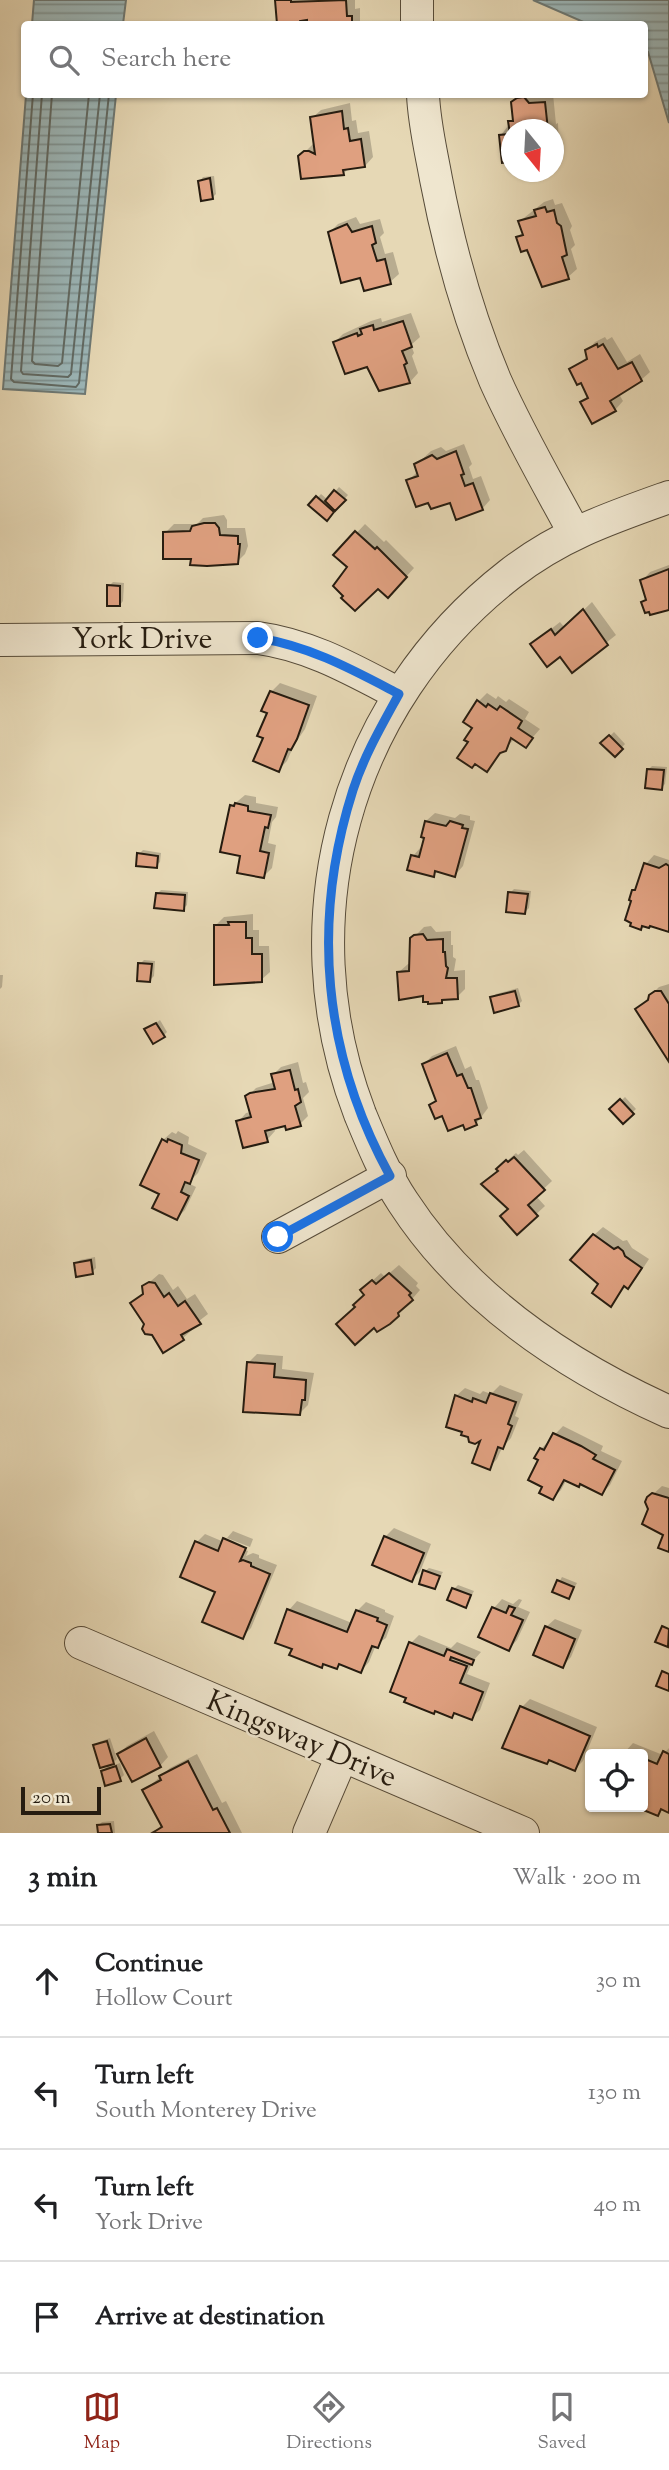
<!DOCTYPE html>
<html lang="en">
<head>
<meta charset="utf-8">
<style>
	body { margin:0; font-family:"Sorts Mill Goudy",serif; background:#f6f6f6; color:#202124 }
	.controls { position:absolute; right:21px; bottom:21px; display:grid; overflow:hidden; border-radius:7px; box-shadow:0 2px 5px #0004 }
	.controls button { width:63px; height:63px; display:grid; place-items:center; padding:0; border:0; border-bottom:2px solid #e0e0e0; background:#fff; color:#202124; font:35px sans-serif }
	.compass { position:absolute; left:501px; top:119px; width:63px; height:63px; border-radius:50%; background:#fff; box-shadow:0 2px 5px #0004; rotate:162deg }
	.scale { position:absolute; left:21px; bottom:18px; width:80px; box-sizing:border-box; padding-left:7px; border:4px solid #261c10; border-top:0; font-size:19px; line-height:24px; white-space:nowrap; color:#261c10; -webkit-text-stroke:5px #efe6cf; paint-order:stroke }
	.stop { position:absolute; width:21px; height:21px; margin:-16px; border:5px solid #1a73e8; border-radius:50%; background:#fff }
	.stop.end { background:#1a73e8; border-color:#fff; box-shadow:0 2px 7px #0008 }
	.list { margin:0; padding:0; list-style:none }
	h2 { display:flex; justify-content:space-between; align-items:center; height:91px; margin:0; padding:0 28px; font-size:30px }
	h2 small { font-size:23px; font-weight:400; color:#757577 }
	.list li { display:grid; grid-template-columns:46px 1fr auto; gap:21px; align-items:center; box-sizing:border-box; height:112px; padding:0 28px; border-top:2px solid #e0e0e0 }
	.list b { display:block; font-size:26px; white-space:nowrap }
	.list p { margin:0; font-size:23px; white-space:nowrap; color:#757577 }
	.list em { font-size:23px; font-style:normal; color:#757577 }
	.icon { flex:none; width:38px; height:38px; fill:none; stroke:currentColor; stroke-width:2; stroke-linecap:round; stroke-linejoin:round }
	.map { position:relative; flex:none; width:669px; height:1833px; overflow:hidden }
	.search { position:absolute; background:#fff; box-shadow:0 2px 5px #0004; left:21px; right:21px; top:21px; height:77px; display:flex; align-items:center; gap:18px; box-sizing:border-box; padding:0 24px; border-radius:7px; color:#757577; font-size:26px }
	.sheet { height:539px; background:#fff }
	nav { display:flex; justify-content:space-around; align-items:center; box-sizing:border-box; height:98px; border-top:2px solid #e0e0e0; background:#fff; font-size:19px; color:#757577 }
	nav a { display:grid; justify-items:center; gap:4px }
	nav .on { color:#8f2418 }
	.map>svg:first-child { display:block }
	.water { fill:url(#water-rules); stroke:#6d7975; stroke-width:2 }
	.shadow { fill:#0003 }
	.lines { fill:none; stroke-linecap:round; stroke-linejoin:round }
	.shore { stroke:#616a64; stroke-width:2 }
	.building { fill:#dfa080; stroke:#261c10; stroke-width:2 }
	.street-casing { stroke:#564b39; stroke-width:34 }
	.street { stroke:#efe6cf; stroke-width:32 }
	.route { stroke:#1a73e8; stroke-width:9 }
	.labels { text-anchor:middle; stroke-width:5; stroke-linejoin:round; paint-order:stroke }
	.street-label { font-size:30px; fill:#261c10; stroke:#efe6cf }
</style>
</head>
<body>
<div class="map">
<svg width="669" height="1833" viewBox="0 0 669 1833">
	<defs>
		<pattern id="water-rules" width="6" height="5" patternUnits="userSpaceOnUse" patternTransform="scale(1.75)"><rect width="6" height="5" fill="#9cb7b9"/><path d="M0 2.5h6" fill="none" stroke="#7f9495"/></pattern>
	</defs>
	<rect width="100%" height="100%" fill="#e6d8b5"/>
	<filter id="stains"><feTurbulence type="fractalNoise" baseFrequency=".00286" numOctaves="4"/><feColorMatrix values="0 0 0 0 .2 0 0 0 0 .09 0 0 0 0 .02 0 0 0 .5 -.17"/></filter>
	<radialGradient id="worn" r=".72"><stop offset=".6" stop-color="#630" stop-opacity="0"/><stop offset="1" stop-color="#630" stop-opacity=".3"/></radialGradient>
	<g class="water">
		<polygon points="34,0 126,0 123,24 32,24"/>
		<polygon points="533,0 669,0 669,123 648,52 645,50 644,24 588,24"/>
		<polygon points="26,95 116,95 85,394 3,389"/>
	</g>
	<g class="shadow">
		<polygon points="277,0 355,0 355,9 360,8 360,21 357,24 309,24 308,18 299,24 279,24"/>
		<polygon points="522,94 553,94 556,124 558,123 559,153 554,159 554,130 512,130 512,160 501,135 515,117 513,103"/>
		<polygon points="350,103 352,121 356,120 358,133 369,131 373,157 365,166 349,168 343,174 300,157 314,143 312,118 321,110"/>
		<polygon points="214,176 216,194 213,197 200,181 203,177"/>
		<polygon points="553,199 555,205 562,203 572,226 570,230 575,245 571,249 577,269 568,277 518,237 524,232 520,221 544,202"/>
		<polygon points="356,217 360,224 380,219 384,233 380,237 385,254 393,252 399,274 390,282 362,276 330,232 338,224"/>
		<polygon points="411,313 420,337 411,345 414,353 412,356 418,373 410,382 380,389 368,365 335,342 343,334 371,321 381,318 382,322"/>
		<polygon points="605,337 607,340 612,337 627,362 640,354 650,372 641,380 619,394 623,401 615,410 582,402 589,396 581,381 571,370 588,356 587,351 595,342"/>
		<polygon points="464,444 472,464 469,467 473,479 481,476 490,500 482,509 451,501 408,481 418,471 416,465 431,451 441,447 446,451"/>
		<polygon points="339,487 348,495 330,515 311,505 321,494 328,500"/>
		<polygon points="224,515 227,520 227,528 245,528 248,546 245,554 237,562 193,558 165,533 174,524 197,524 203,518"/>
		<polygon points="365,524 384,542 386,540 414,568 396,588 378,587 336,555"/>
		<polygon points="669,565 669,608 643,602 647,598 642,581 650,572"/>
		<polygon points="113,582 124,583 123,601 120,605 109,586"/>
		<polygon points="592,602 616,635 572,670 561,655 532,644 560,622 565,628"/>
		<polygon points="280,683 317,696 305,729 294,745 287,761 279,769 265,737 271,692"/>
		<polygon points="487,693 496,699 498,696 506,702 509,699 529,712 525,719 540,729 526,745 515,738 487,770 470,742 479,701"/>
		<polygon points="614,732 625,744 615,755 603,743"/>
		<polygon points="652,766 667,767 665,784 661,788 648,770"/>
		<polygon points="245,795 256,797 256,803 278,807 276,817 272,822 268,843 276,845 272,868 263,877 242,855 232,806"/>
		<polygon points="435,813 455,818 460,814 470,816 470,820 475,821 463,866 455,875 438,870 433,875 413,856 421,847 424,848 426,821"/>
		<polygon points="143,850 161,853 160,862 156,866 139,854"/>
		<polygon points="654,855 669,860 669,931 634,891 638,887 646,864"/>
		<polygon points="514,889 531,891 529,908 525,912 510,893"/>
		<polygon points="161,890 188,892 187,905 183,909 157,894"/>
		<polygon points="253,914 253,930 259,930 259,946 269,946 270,972 261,980 216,925 224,917"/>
		<polygon points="431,926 436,932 451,931 451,945 453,945 453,957 456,959 454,971 465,970 465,989 457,997 445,998 441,1002 425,994 399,972 408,964 411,964 412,939 424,927"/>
		<polygon points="144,960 155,961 154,976 150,980 140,964"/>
		<polygon points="0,975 3,975 2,987 0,989"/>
		<polygon points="669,984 669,1059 637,1009 659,987"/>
		<polygon points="518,988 522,1001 518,1005 492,998 496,994"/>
		<polygon points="160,1020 167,1032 163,1036 147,1029"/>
		<polygon points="456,1046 465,1069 471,1066 476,1080 479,1080 488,1108 476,1124 464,1123 443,1114 431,1105 437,1099 424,1064 432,1056"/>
		<polygon points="298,1062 303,1083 306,1082 309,1092 303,1098 308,1116 300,1124 274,1127 275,1131 267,1140 238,1122 246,1113 251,1112 247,1097 256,1088 275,1082 273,1075 281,1067"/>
		<polygon points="625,1097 636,1109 623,1121 612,1109"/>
		<polygon points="178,1131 189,1137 188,1144 207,1153 198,1173 188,1183 196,1187 185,1210 177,1218 161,1193 163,1140 172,1132 176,1134"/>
		<polygon points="524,1150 552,1181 536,1196 545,1206 517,1232 498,1169 516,1153 518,1155"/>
		<polygon points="603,1227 623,1241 627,1240 632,1248 649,1259 636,1279 628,1287 626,1286 611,1304 600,1283 594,1235"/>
		<polygon points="95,1257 96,1268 92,1272 76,1263 80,1260"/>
		<polygon points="399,1265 418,1283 416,1286 420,1290 398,1315 357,1307 366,1294 371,1282 381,1273 385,1277"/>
		<polygon points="159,1274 163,1275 173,1290 178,1286 187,1299 195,1294 208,1314 190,1328 192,1330 183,1338 164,1351 132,1303 145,1292 144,1287"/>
		<polygon points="257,1354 283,1356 282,1369 314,1373 308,1405 300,1413 248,1363"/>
		<polygon points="500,1385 523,1394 515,1416 519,1418 511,1438 502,1448 497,1459 489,1468 483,1437 456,1396 465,1388 480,1394 483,1391 491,1394"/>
		<polygon points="563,1426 603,1446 601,1451 622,1461 610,1485 602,1493 581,1482 567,1479 561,1490 553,1498 544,1487 541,1449"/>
		<polygon points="662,1486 669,1488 669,1550 666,1534 650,1509 649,1498"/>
		<polygon points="394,1528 431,1544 420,1572 411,1580 385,1537"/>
		<polygon points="233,1531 253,1539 250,1547 227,1538"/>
		<polygon points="205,1534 224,1542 226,1538 226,1541 248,1551 246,1556 253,1553 259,1555 259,1558 277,1565 251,1628 242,1637 217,1591 197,1542"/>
		<polygon points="429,1568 443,1572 434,1587 425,1571"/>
		<polygon points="562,1577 577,1583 569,1597 554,1591"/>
		<polygon points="458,1585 474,1591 466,1606 454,1589"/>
		<polygon points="502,1599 513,1604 519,1599 522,1600 518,1607 530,1612 517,1640 509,1649 494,1608"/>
		<polygon points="297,1601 352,1623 357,1611 366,1602 385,1610 385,1612 394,1616 386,1638 376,1645 369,1662 361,1671 340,1663 337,1667 277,1641 289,1610"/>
		<polygon points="555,1619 582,1630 571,1657 563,1666 546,1627"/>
		<polygon points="419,1635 451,1648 457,1642 481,1652 473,1661 467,1674 490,1683 480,1710 471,1718 455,1712 451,1716 411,1643"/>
		<polygon points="530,1699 597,1727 583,1761 575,1769 522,1707"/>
		<polygon points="154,1731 168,1757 160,1766 119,1754 127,1746"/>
		<polygon points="110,1738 117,1759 109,1767 120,1763 124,1775 120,1779 103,1771 111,1763 95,1746 99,1742"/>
		<polygon points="633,1743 663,1755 669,1748 669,1810 664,1808 658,1814 641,1807 643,1807 643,1754 623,1754"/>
		<polygon points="197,1754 222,1803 226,1801 242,1833 154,1833 162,1824 145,1790 170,1768"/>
		<polygon points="114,1821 115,1833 99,1833 99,1825 102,1822"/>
	</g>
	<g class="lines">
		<g class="shore">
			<polyline points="33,94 11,379 14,382 76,387 79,383 109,94"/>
			<polyline points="42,94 21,371 23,374 68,377 71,374 100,94"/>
			<polyline points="52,94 32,361 35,364 58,366 62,363 89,94"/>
		</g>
	</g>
	<g class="building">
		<polygon points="275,0 291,0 291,2 346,0 347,16 352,16 352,24 307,24 307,20 300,21 300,24 277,24"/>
		<polygon points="524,97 529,103 545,102 548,130 512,130 512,162 502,163 499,135 510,134 508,121 513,121 511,102 517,98"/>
		<polygon points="342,111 344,129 348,128 350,141 361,139 365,167 343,170 344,175 301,179 298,156 304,151 309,151 315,154 310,117"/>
		<polygon points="210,178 213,199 201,201 198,181"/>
		<polygon points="545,207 547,212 554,210 557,223 561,226 567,255 562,257 569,279 542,287 527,250 521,252 516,237 523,235 518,221 536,216 534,210"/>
		<polygon points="347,224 352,232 372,226 376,243 372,245 377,261 385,259 391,284 364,291 360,278 341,283 328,232"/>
		<polygon points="403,321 412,347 402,351 407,363 404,365 410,383 379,391 367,367 345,374 333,342 357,333 358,336 362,334 360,329 373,325 374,330"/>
		<polygon points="597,344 598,347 603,344 618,369 632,362 642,381 610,401 616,411 592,424 580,402 588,398 581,383 577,385 569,369 587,359 585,350"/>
		<polygon points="456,451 464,474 461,475 465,486 473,483 483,510 456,520 450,503 431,509 428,503 416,507 406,480 418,476 414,464 432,455 437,459"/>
		<polygon points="334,490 346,500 335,511 325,501"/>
		<polygon points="316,496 334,512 327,521 308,505"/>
		<polygon points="204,523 215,523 219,528 220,535 238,536 238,544 240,544 238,564 207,566 190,565 191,559 163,559 163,532 190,531 192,526"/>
		<polygon points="355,531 375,549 377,547 407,577 388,598 378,589 355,611 341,598 343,596 333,586 347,567 333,555"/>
		<polygon points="669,569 669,610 650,615 649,612 645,613 641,602 646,600 640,580"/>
		<polygon points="107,585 120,586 120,606 107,606"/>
		<polygon points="583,609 608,645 572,673 560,657 547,667 530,644 551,629 555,635"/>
		<polygon points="270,691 309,705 297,739 291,750 288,749 279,772 253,761 263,738 257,736 267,713 261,711"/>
		<polygon points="477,700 486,707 488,704 497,710 500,706 522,721 518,728 533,738 526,748 511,738 506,751 500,753 487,772 475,764 472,768 457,758 468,742 464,740 472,728 463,722"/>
		<polygon points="609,735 623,749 615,757 600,743"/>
		<polygon points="647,769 664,770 662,790 645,788"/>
		<polygon points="235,803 248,806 248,811 271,815 268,828 265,827 260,851 269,853 264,878 237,873 240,856 220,852 230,805 234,806"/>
		<polygon points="425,821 446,826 450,821 463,825 462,828 468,829 455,877 435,871 434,877 407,870 411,855 419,857 424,838 421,837"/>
		<polygon points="137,853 158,856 157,868 136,866"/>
		<polygon points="644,863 659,868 666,864 669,866 669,932 650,926 649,928 642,926 641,930 630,926 631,923 625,920 631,901 629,900 632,890 635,890"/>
		<polygon points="508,892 528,894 525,914 506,912"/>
		<polygon points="156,893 185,895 184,911 154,908"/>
		<polygon points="228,922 246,922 246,938 252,938 252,954 262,954 262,982 214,985 214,925 229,925"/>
		<polygon points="423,934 427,940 443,939 443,952 445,952 446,966 448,968 446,978 457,978 458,999 442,1000 442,1003 428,1004 428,1002 423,1002 423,996 399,1000 397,972 409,971 410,938 414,935"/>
		<polygon points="138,963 152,964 150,982 137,981"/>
		<polygon points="515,991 519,1006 494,1013 490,997"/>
		<polygon points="655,991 661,991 669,1004 669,1062 635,1009 648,1000 649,995"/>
		<polygon points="156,1023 165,1037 153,1044 144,1029"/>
		<polygon points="447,1053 457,1076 462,1074 468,1088 471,1088 481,1118 475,1120 477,1125 465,1130 463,1125 448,1131 442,1116 435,1119 429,1105 436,1101 422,1064"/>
		<polygon points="290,1070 295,1090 298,1089 301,1102 295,1106 301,1126 286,1130 285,1126 265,1131 268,1142 243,1148 236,1121 251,1117 245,1096 250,1093 275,1089 271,1074"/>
		<polygon points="620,1099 634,1114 623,1124 609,1109"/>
		<polygon points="162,1139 167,1142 168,1139 182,1145 181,1153 199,1160 190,1184 185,1182 181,1192 189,1196 177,1220 152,1208 159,1194 140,1185"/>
		<polygon points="514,1157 545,1190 528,1205 538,1216 517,1235 500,1216 508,1209 481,1184 498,1171 496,1169 506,1160 508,1162"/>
		<polygon points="593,1234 614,1249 618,1247 623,1251 625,1256 642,1268 628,1289 624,1286 611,1307 592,1293 598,1284 570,1260"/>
		<polygon points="91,1260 93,1274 76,1277 74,1263"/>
		<polygon points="389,1273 411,1293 409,1295 413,1300 398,1313 399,1316 390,1324 377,1332 374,1328 355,1345 336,1324 355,1307 353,1305 364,1295 360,1290 372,1280 376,1284"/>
		<polygon points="149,1282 155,1283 164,1297 169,1293 178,1306 185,1301 201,1324 181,1335 184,1340 163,1353 152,1335 145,1334 142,1329 144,1324 130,1303 143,1294 142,1286"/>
		<polygon points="247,1362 275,1364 274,1377 306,1380 305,1400 302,1400 300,1415 243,1412"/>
		<polygon points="490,1393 516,1402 508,1424 512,1426 503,1449 498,1447 490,1470 472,1463 480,1441 475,1444 469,1442 468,1437 461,1435 462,1432 446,1427 455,1395 472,1402 473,1398 486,1403"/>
		<polygon points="553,1433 581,1446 596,1455 593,1459 615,1470 602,1495 580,1484 579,1487 564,1480 553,1500 539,1493 542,1487 528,1480 538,1460 534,1458 540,1448 544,1450"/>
		<polygon points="652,1493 669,1498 669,1552 658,1548 663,1535 642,1524 648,1509 645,1502 647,1497"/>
		<polygon points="384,1536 424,1553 412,1582 372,1565"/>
		<polygon points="223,1538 246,1548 240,1561 243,1560 251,1563 251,1566 270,1574 243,1639 202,1622 215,1592 180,1577 195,1541 218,1551"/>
		<polygon points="423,1570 440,1576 435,1589 419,1584"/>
		<polygon points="557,1580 574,1587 569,1599 552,1592"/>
		<polygon points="452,1588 471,1595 466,1608 447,1600"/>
		<polygon points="509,1606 515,1608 511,1615 523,1620 509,1651 478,1637 492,1607 506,1613"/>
		<polygon points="287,1609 347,1632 356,1610 378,1618 377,1621 387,1625 378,1648 372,1646 361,1673 339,1664 337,1669 323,1664 322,1668 289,1655 292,1649 275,1643"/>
		<polygon points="545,1626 575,1639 563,1668 533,1655"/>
		<polygon points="662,1626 669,1629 668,1647 655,1642"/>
		<polygon points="409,1642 444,1656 447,1649 474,1660 472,1665 451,1657 450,1660 467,1666 460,1683 483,1692 472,1720 454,1713 452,1718 435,1711 434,1714 404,1702 406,1698 390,1692"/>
		<polygon points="662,1671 669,1674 669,1691 656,1686"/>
		<polygon points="520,1706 590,1736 575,1771 549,1760 547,1764 502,1748"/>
		<polygon points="146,1738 161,1767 132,1782 117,1754"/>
		<polygon points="107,1741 114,1764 100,1768 93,1745"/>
		<polygon points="663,1751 669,1754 669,1813 661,1809 658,1816 636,1807 643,1807 643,1758 657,1764"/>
		<polygon points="188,1761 213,1810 217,1808 230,1833 152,1833 162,1827 142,1790 161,1780 159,1776"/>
		<polygon points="116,1766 121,1781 105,1786 101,1771"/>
		<polygon points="110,1824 112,1833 98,1833 97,1825"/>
	</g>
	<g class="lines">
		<g class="street-casing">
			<g id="street">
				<polyline points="417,0 417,24"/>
				<path d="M423 94C424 123 431 151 436 179 449 247 468 316 495 380 518 432 547 482 574 532"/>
				<path d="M669 497C610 518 560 535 510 574 345 702 285 919 360 1114 372 1143 385 1175 403 1202 466 1299 565 1365 669 1412"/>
				<path d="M0 640 258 638C310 645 353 670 399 694"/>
				<polyline points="278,1237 390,1176"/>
				<polyline points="81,1643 523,1833"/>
				<polyline points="309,1833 342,1756"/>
			</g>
		</g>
		<use href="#street" class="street"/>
	</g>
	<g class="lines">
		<path class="route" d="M258 638C310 646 353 670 399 694 382 725 364 756 353 790 311 922 323 1054 390 1176L278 1237"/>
	</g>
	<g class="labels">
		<g class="street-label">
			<text x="142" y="648">York Drive</text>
			<text transform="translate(302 1738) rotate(23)" y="10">Kingsway Drive</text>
		</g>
	</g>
	<rect width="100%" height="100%" filter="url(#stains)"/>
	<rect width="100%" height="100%" fill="url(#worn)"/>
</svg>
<div class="controls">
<button><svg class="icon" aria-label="locate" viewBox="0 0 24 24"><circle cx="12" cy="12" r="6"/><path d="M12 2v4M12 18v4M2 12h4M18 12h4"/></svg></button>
</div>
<svg class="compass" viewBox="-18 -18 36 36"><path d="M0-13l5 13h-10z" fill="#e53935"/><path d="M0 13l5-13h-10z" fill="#757577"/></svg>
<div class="scale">20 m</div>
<div class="stop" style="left:278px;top:1237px"></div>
<div class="stop end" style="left:258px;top:638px"></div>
<div class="search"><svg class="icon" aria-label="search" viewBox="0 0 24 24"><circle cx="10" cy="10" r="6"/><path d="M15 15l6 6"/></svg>Search here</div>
</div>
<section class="sheet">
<h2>3 min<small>Walk · 200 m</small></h2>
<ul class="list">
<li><svg class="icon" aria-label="ahead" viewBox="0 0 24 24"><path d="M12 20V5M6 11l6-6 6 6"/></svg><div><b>Continue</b><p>Hollow Court</p></div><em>30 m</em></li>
<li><svg class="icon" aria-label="left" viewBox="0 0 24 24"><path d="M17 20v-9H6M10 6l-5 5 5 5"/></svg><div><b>Turn left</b><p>South Monterey Drive</p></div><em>130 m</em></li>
<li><svg class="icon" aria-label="left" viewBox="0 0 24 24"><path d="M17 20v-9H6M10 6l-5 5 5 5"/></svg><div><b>Turn left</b><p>York Drive</p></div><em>40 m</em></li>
<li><svg class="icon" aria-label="arrive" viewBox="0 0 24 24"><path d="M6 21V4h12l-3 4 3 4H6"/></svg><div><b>Arrive at destination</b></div></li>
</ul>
</section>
<nav>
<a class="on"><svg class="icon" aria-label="map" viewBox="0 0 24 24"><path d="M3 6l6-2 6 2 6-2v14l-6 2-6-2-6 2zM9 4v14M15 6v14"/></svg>Map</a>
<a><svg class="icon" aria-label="directions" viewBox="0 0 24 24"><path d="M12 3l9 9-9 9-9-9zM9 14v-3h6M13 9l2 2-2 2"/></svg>Directions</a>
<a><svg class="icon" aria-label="saved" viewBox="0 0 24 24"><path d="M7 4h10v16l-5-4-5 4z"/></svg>Saved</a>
</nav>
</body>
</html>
